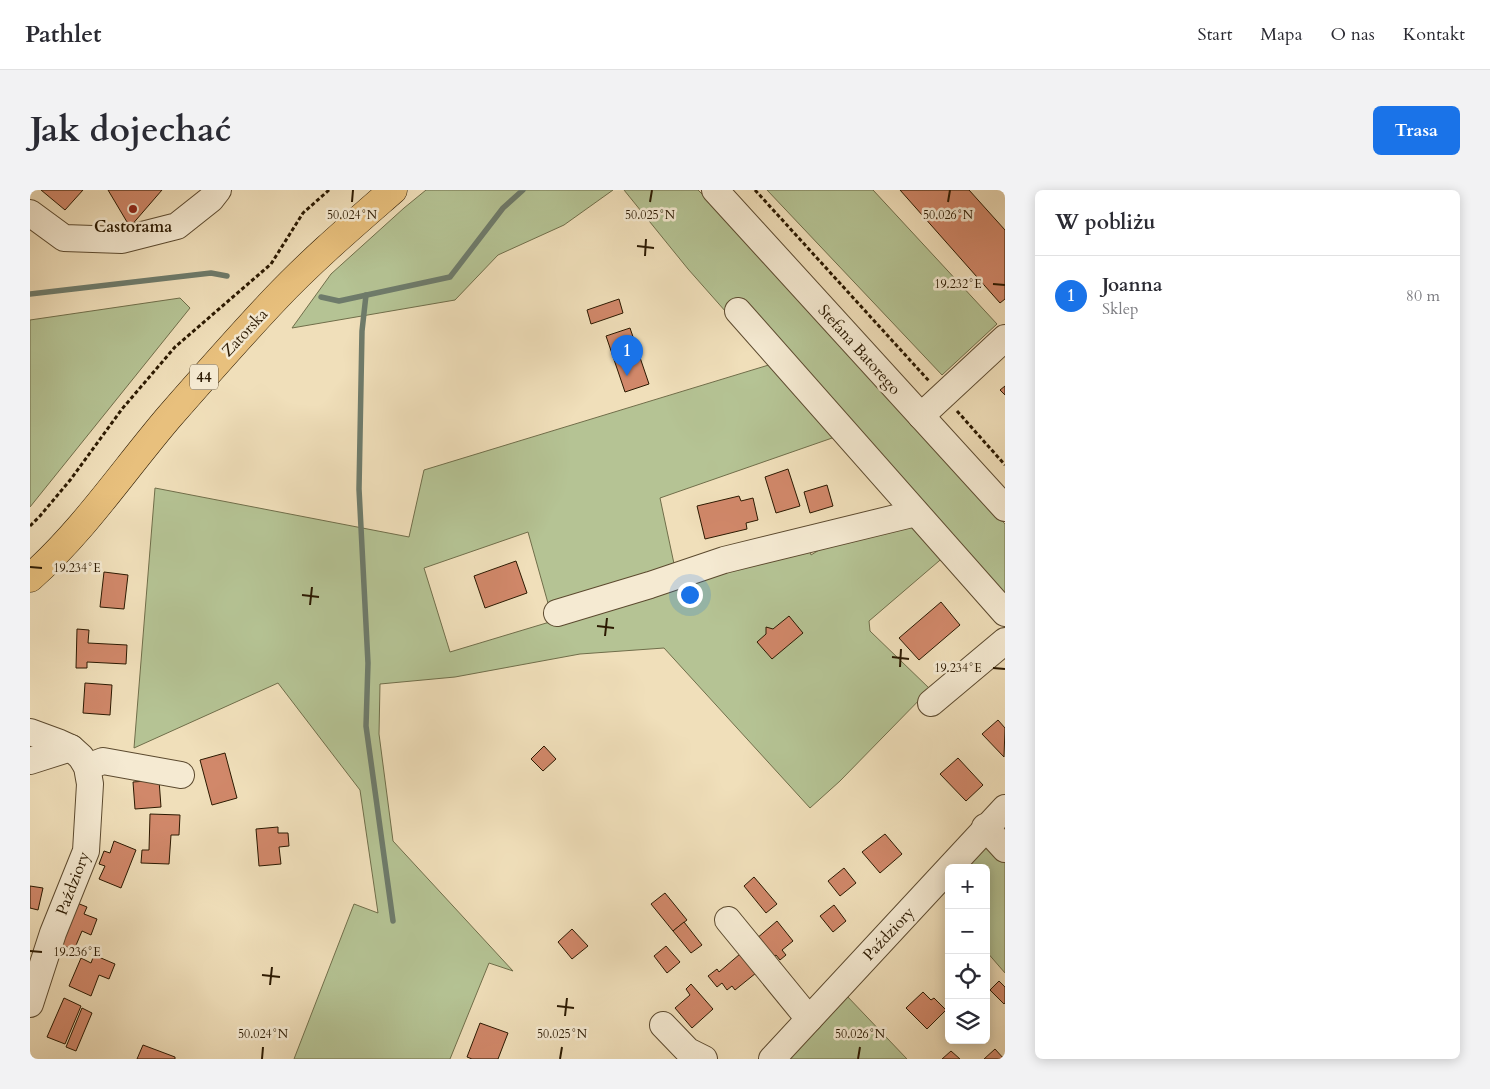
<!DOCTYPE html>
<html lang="pl">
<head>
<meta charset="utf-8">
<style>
	body { margin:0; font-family:Cardo,serif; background:#f2f2f3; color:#2b2b33 }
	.controls { position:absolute; right:15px; bottom:15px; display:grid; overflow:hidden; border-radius:8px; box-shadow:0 2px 12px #0003 }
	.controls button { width:45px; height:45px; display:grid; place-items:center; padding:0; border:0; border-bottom:1px solid #e1e1e2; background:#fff; color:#2b2b33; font:25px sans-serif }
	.you { position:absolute; left:659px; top:404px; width:18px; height:18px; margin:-12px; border:4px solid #fff; border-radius:50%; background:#1a73e8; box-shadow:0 0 0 8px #1a73e833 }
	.badge { display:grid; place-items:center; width:32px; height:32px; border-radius:50%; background:#1a73e8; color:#fff; font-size:16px; font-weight:700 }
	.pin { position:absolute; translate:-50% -41px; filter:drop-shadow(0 1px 2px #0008) }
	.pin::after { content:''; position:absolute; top:26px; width:18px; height:15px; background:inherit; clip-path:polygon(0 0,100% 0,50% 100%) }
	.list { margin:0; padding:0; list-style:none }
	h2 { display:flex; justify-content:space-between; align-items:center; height:65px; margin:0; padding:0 20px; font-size:21px }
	h2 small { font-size:16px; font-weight:400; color:#7c7c81 }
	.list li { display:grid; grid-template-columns:32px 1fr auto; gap:15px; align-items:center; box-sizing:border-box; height:80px; padding:0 20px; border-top:1px solid #e1e1e2 }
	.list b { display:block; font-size:19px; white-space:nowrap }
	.list p { margin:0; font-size:16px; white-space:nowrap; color:#7c7c81 }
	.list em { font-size:16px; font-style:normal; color:#7c7c81 }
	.icon { flex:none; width:28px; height:28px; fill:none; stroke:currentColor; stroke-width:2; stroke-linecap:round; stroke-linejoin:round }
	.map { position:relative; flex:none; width:975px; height:869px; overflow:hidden; border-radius:8px }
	header { display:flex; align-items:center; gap:30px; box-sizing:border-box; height:70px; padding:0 25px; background:#fff; border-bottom:1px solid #e1e1e2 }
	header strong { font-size:24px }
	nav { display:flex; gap:28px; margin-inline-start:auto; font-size:18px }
	.intro { display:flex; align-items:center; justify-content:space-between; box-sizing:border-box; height:120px; padding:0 30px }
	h1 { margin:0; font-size:35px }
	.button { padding:12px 22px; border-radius:8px; background:#1a73e8; color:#fff; font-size:18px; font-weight:700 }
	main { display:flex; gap:30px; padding:0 30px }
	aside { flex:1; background:#fff; border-radius:8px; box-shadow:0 2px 12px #0003 }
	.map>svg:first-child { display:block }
	.green { fill:#b5c394; stroke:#706e4a; fill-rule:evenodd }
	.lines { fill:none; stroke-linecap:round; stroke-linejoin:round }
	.stream { stroke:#6e7b6b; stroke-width:5.5 }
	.building { fill:#d1886a; stroke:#2b1901 }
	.minor-casing { stroke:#5c4a2f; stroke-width:28 }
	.major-casing { stroke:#2b1901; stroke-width:29 }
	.path { stroke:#2b1901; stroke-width:3; stroke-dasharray:4 2.5; stroke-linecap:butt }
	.minor { stroke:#f5ead2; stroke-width:26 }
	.major { stroke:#e8c07d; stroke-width:28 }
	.ticks { fill:none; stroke:#2b1901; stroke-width:2 }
	.poi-dot { fill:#8f2418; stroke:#f5ead2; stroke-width:2 }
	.labels { text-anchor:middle; stroke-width:5; stroke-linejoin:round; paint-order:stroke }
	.shield { fill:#f5ead2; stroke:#685840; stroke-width:1 }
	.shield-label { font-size:15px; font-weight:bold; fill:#2b1901 }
	.poi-label { font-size:16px; font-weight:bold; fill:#2b1901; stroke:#f5ead2 }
	.street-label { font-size:16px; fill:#2b1901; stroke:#f5ead2 }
	.ticks-label { font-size:12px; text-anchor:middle; fill:#2b1901; stroke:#f5ead2; stroke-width:5; stroke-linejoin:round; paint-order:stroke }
</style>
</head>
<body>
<header>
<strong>Pathlet</strong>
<nav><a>Start</a><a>Mapa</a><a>O nas</a><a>Kontakt</a></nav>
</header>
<div class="intro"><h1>Jak dojechać</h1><a class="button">Trasa</a></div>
<main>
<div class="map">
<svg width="975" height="869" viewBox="0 0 975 869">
	<rect width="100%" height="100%" fill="#f0dfba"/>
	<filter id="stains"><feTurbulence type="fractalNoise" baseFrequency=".004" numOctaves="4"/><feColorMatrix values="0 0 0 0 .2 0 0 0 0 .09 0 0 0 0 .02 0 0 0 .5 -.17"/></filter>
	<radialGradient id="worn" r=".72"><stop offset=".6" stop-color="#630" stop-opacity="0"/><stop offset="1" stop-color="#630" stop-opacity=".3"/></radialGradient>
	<g class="green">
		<polygon points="396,0 583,0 534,35 468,65 425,110 262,138 301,84 374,18"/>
		<path d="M594 0H668L715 47 975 334V405L930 353 839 431 840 441 900 499 810 591 780 618 634 458 550 464 425 487 350 494 349 544 363 651 483 781 459 773 420 869H264L324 714 348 723 330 600 248 493 104 558 125 298 379 347 394 280 742 174 658 79ZM805 247 862 315 781 365 778 353 646 383 630 308ZM498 342 523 431 420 462 394 378Z"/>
		<polygon points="737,0 843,0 967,134 912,185"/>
		<polygon points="150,108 160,118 0,317 0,130"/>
		<polygon points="957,652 975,671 975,783 956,761 956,678 933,678"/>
		<polygon points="816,805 877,869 756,869"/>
	</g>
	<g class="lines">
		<g class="stream">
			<polyline points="0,104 181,83 197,86"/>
			<polyline points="336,105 332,141 329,299 338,473 336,536 363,731"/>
			<polyline points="291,107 309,111 420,87 473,18 493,0"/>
		</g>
	</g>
	<g class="building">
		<polygon points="11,0 53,0 35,20"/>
		<polygon points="78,0 132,0 100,37"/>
		<polygon points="870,0 939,0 975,40 975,109 970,113"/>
		<polygon points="589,109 593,123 561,134 557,120"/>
		<polygon points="600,138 619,194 595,202 576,146"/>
		<polygon points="975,196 975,205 970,200"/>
		<polygon points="758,279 770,316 746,323 735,287"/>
		<polygon points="797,295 803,316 780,323 774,302"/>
		<polygon points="709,306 711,311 723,308 728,330 716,333 717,339 675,349 667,316"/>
		<polygon points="486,371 497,403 455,418 444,386"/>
		<polygon points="74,382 98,385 94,419 70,417"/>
		<polygon points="911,412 930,435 889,470 869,448"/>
		<polygon points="759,426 773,443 742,469 727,452 736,444 736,437 743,439"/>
		<polygon points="47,439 59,440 58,453 97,455 96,474 57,472 57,478 46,478"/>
		<polygon points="55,493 82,495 80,525 53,523"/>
		<polygon points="968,530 975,538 974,567 952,544"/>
		<polygon points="514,556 526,569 513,581 501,569"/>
		<polygon points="195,563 207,608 182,615 170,570"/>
		<polygon points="928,568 953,595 936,611 910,584"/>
		<polygon points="129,590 131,617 105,619 103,592"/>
		<polygon points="120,624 150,625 149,645 141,645 139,674 111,673 112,660 119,660"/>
		<polygon points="248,637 248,643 258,643 259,656 249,657 251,674 229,676 226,639"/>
		<polygon points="855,644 872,664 850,683 832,662"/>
		<polygon points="84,651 106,660 91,698 69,689 75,676 69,674 74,661 80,663"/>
		<polygon points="814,678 826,693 810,706 798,691"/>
		<polygon points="724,687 747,714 736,723 714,696"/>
		<polygon points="0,696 13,698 8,720 0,718"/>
		<polygon points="635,703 657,730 643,741 621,714"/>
		<polygon points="42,711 57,717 54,724 67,729 61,745 52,741 44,760 25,752"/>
		<polygon points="804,715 816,731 803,742 790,726"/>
		<polygon points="747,731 763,751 752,760 756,765 750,770 746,765 742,768 726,749"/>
		<polygon points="654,732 672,755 661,763 643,741"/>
		<polygon points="542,739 558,756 542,769 528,752"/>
		<polygon points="636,756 650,772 637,783 624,766"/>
		<polygon points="710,764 726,783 705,800 702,796 697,800 692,793 687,797 678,786 687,779 689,782"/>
		<polygon points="64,765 85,774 79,789 69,785 61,806 39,796 51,768 61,773"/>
		<polygon points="969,791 975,797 975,813 974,814 960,800"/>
		<polygon points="661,794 683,819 662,838 645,818 660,805 656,799"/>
		<polygon points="893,802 901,810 904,808 916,820 897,839 876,818"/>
		<polygon points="34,808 51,816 35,854 17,847"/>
		<polygon points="52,818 62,823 46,861 36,857"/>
		<polygon points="450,833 478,843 468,869 442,869 437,867"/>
		<polygon points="113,855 145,867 145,869 107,869"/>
		<polygon points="965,859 974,869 954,869"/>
		<polygon points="921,861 930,869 912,869"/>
	</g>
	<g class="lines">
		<g class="minor-casing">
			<g id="minor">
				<polyline points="685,0 975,318"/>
				<polyline points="0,23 34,48 92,50 147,36 181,9 188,0"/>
				<polyline points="708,121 975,423"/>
				<polyline points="891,226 975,148"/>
				<polyline points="527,423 620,395 694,370 886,323"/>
				<polyline points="901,513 975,451"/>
				<polyline points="0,542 30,553 41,558 51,567 57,577 60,594 56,661 23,743 0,814"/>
				<polyline points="0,571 41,558"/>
				<polyline points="57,577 73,571 151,585"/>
				<polyline points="955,637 975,659"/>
				<polyline points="698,730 779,829"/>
				<polyline points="633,835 658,861 674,869"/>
				<polyline points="742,869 975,618"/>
			</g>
		</g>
		<g class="major-casing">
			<path id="major" d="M0 388C54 340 93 281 139 227 174 187 209 147 246 108 282 70 323 35 363 0"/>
		</g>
		<g class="path">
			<polyline points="725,0 899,191"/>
			<polyline points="927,221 975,275"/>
			<polyline points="0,336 10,326 41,289 92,219 145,157 241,74 273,23 299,0"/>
		</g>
		<use href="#minor" class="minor"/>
		<use href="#major" class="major"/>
	</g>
	<path class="ticks" d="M322 12 323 0M620 12 622 0M918 12 920 0M607 56 624 58M615 66 616 49M963 94 975 95M0 377 12 378M272 405 289 407M280 415 282 397M567 436 584 438M575 446 577 428M862 467 879 469M870 477 871 459M963 478 975 479M0 761 12 762M232 785 250 787M240 795 242 777M527 816 544 818M535 826 537 808M232 869 233 857M530 869 532 857M828 869 830 857"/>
	<circle class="poi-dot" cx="103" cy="19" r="5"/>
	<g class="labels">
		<rect class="shield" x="160" y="174.5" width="28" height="25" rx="4"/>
		<g class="shield-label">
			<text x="174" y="192">44</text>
		</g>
		<g class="poi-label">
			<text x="103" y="42">Castorama</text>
		</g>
		<g class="street-label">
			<text transform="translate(214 142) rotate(-47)" y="6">Zatorska</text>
			<text transform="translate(830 159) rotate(48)" y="6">Stefana Batorego</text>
			<text transform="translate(42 693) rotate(-69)" y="6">Paździory</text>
			<text transform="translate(858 743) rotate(-47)" y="6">Paździory</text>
		</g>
	</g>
	<g class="ticks-label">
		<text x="322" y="29">50.024°N</text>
		<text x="620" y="29">50.025°N</text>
		<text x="918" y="29">50.026°N</text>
		<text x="928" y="98">19.232°E</text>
		<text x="47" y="382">19.234°E</text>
		<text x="928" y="482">19.234°E</text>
		<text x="47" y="766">19.236°E</text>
		<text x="233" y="848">50.024°N</text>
		<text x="532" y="848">50.025°N</text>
		<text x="830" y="848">50.026°N</text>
	</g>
	<rect width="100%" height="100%" filter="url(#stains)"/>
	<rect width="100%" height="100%" fill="url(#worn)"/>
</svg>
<div class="controls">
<button>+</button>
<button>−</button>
<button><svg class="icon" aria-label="locate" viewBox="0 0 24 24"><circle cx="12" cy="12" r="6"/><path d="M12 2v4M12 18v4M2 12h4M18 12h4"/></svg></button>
<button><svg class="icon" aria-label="layers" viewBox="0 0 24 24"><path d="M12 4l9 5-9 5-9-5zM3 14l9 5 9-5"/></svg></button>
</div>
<div class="you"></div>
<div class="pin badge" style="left:597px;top:186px">1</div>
</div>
<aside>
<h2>W pobliżu<small></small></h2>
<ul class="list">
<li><span class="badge">1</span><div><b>Joanna</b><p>Sklep</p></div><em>80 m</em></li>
</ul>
</aside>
</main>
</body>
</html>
